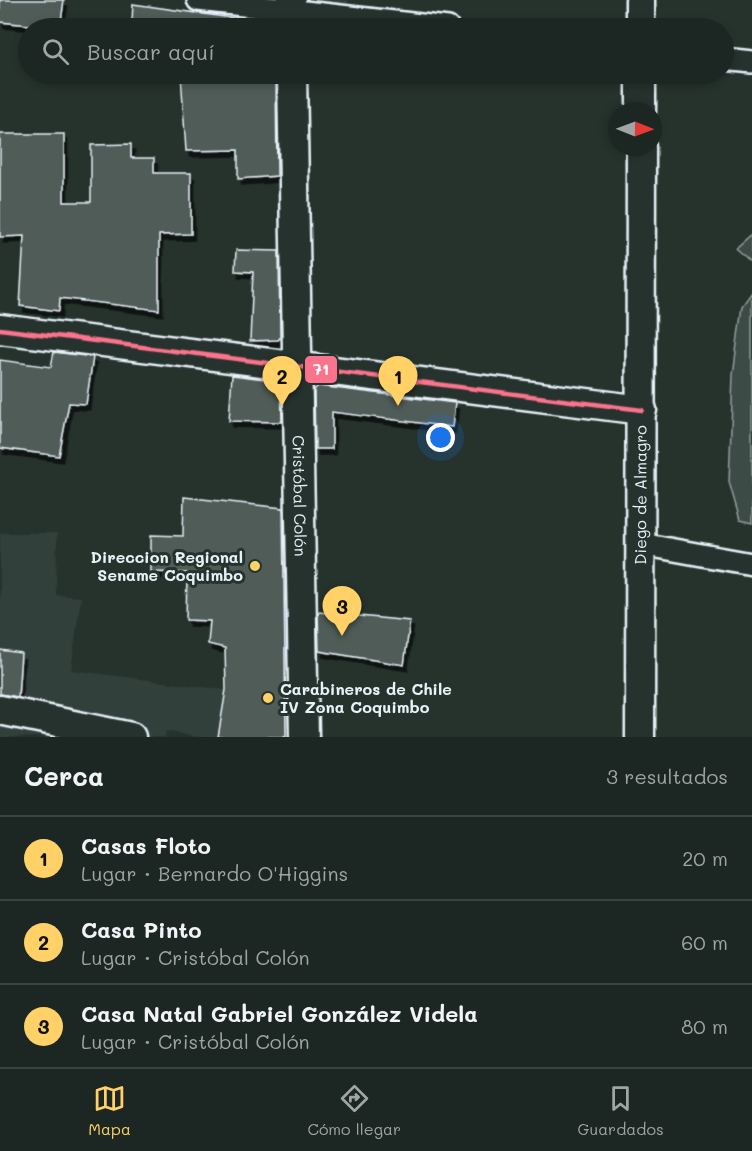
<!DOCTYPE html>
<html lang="es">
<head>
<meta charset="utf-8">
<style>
	body { margin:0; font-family:Mali,sans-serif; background:#252e2a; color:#f1f3f6 }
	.compass { position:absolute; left:608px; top:102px; width:54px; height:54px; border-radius:50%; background:#1c2622; box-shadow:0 3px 9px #0003; rotate:91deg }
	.you { position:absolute; left:441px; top:438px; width:21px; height:21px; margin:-15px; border:4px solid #fff; border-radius:50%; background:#1a73e8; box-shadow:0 0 0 9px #1a73e833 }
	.badge { display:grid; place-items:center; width:39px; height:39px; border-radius:50%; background:#ffd166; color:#111; font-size:20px; font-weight:700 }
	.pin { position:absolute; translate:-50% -50px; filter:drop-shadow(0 2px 3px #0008) }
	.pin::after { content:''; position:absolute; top:32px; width:21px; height:18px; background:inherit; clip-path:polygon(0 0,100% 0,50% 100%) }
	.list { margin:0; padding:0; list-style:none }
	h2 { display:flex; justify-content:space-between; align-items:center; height:78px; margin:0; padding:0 24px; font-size:26px }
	h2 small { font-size:20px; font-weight:400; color:#a0a5a5 }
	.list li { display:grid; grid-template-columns:39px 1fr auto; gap:18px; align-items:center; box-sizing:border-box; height:84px; padding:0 24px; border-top:2px solid #3a4340 }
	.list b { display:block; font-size:22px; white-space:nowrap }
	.list p { margin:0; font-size:20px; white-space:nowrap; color:#a0a5a5 }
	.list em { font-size:20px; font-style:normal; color:#a0a5a5 }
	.icon { flex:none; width:33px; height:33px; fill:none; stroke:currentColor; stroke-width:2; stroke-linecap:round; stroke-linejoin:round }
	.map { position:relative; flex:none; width:752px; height:737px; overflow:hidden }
	.search { position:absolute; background:#1c2622; box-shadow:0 3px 9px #0003; left:18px; right:18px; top:18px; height:66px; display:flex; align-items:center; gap:15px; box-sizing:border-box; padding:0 21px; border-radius:33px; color:#a0a5a5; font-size:22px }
	.sheet { height:330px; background:#1c2622 }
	nav { display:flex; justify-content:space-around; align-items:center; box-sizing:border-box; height:84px; border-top:2px solid #3a4340; background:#1c2622; font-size:16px; color:#a0a5a5 }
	nav a { display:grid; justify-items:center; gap:3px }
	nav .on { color:#ffd166 }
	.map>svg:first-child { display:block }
	.built { fill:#333f3a }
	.green { fill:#3e4b47; stroke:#939ea0; stroke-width:1.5 }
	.building { fill:#505c59; stroke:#e8f1f8; stroke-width:1.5; filter:url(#shadow) }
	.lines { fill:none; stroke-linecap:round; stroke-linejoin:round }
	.street-casing { stroke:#e8f1f8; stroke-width:26 }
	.secondary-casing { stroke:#e8f1f8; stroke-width:33 }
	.street { stroke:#26332d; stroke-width:21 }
	.secondary { stroke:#26332d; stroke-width:28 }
	.bus-1-casing { stroke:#26332d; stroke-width:9 }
	.bus-1 { stroke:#fc738d; stroke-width:4.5 }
	.poi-dot { fill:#ffd166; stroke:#26332d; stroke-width:2 }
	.labels { text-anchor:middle; stroke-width:6; stroke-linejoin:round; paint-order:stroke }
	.street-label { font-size:16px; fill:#e8f1f8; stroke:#26332d }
	.poi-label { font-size:16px; font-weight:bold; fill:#e8f1f8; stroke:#26332d; text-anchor:end }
	.line-badge { stroke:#26332d; stroke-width:2 }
	.badge-label { font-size:16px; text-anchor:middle; font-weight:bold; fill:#fff }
</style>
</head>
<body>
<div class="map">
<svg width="752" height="737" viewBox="0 0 752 737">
	<defs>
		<filter id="shadow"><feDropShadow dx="3.5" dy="6" stdDeviation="0" flood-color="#0009"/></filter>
	</defs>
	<rect width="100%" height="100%" fill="#26332d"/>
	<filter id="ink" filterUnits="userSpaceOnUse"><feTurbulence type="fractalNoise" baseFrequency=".0167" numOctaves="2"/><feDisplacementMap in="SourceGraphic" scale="12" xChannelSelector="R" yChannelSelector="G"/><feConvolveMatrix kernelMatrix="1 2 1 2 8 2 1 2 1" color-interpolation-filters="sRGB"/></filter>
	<g filter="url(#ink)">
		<g class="built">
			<polygon points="278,0 348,0 348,9"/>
			<polygon points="0,533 57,533 56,595 81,597 71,670 226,690 218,737 196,737 166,731 165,737 0,737"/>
		</g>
		<g class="green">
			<polygon points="752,234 752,263 736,248"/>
			<polygon points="752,292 752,523 740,520 729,482 733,375 742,306"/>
		</g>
		<g class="building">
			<polygon points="0,0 64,0 60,28 0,22"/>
			<polygon points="133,4 246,20 245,28 178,28 178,27 132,21"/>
			<polygon points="181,74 276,74 277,176 238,179 238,150 186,151"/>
			<polygon points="0,134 64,134 64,202 91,202 91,145 131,144 131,158 154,158 154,173 191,173 191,234 159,235 159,310 60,298 59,311 20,306 24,236 0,237"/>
			<polygon points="236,250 279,251 280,338 278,340 250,341 253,272 235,271"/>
			<polygon points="54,352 93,357 86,404 69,403 59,456 0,448 0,360 51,367"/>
			<polygon points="232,375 281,381 282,422 229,421"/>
			<polygon points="318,386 455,403 452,427 332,412 332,449 315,449 314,390"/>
			<polygon points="184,497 283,508 286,737 218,737 226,690 225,648 208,644 210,621 186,620 187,573 151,572 151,535 183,536"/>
			<polygon points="318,612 410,621 404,665 319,651"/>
			<polygon points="0,650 21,653 18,697 0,694"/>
		</g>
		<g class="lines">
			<g class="street-casing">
				<g id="street">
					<polyline points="198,0 448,28"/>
					<polyline points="724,59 752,62"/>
					<polyline points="641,544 752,564"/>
				</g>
			</g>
			<g class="secondary-casing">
				<g id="secondary">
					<polyline points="291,0 291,28"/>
					<polyline points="640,0 640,28"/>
					<path id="s1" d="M292 74 304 737"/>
					<polyline points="641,74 641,111"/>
					<polyline points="0,329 642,410"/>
					<polyline points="0,710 131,737"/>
					<path id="s2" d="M640 737 641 147"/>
				</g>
			</g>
			<use href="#street" class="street"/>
			<use href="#secondary" class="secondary"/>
			<g class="bus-1-casing">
				<polyline id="bus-1" points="0,329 642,410"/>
			</g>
			<use href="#bus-1" class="bus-1"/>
		</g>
	</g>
	<g class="poi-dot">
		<circle cx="255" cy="566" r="6"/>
		<circle cx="268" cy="698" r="6"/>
	</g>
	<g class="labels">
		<g class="street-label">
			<text dy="6" stroke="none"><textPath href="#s1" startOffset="422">Cristóbal Colón</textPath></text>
			<text dy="6" stroke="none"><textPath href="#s2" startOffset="242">Diego de Almagro</textPath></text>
		</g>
		<g class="poi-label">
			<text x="243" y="563">Direccion Regional<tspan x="243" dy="18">Sename Coquimbo</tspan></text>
			<text x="280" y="695" text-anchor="start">Carabineros de Chile<tspan x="280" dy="18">IV Zona Coquimbo</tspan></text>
		</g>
	</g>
	<rect class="line-badge" x="304" y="355" width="34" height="29" rx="6" fill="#fc738d"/>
	<g class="badge-label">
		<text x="321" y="375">71</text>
	</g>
</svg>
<svg class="compass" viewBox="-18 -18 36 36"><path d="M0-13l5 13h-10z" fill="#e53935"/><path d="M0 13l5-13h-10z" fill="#a0a5a5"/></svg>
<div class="you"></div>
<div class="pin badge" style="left:398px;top:406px">1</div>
<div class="pin badge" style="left:282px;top:406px">2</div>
<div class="pin badge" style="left:342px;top:636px">3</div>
<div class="search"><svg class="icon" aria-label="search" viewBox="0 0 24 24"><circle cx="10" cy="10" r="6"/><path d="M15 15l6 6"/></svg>Buscar aquí</div>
</div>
<section class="sheet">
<h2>Cerca<small>3 resultados</small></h2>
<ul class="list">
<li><span class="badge">1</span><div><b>Casas Floto</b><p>Lugar · Bernardo O'Higgins</p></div><em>20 m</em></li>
<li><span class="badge">2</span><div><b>Casa Pinto</b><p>Lugar · Cristóbal Colón</p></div><em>60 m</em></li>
<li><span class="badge">3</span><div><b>Casa Natal Gabriel González Videla</b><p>Lugar · Cristóbal Colón</p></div><em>80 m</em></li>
</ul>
</section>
<nav>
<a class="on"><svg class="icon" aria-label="map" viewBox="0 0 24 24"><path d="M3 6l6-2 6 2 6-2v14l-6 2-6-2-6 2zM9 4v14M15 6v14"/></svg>Mapa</a>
<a><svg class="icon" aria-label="directions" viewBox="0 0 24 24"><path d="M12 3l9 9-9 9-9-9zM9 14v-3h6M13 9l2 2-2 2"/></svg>Cómo llegar</a>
<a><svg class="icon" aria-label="saved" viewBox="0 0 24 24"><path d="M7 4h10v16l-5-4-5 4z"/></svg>Guardados</a>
</nav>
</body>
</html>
